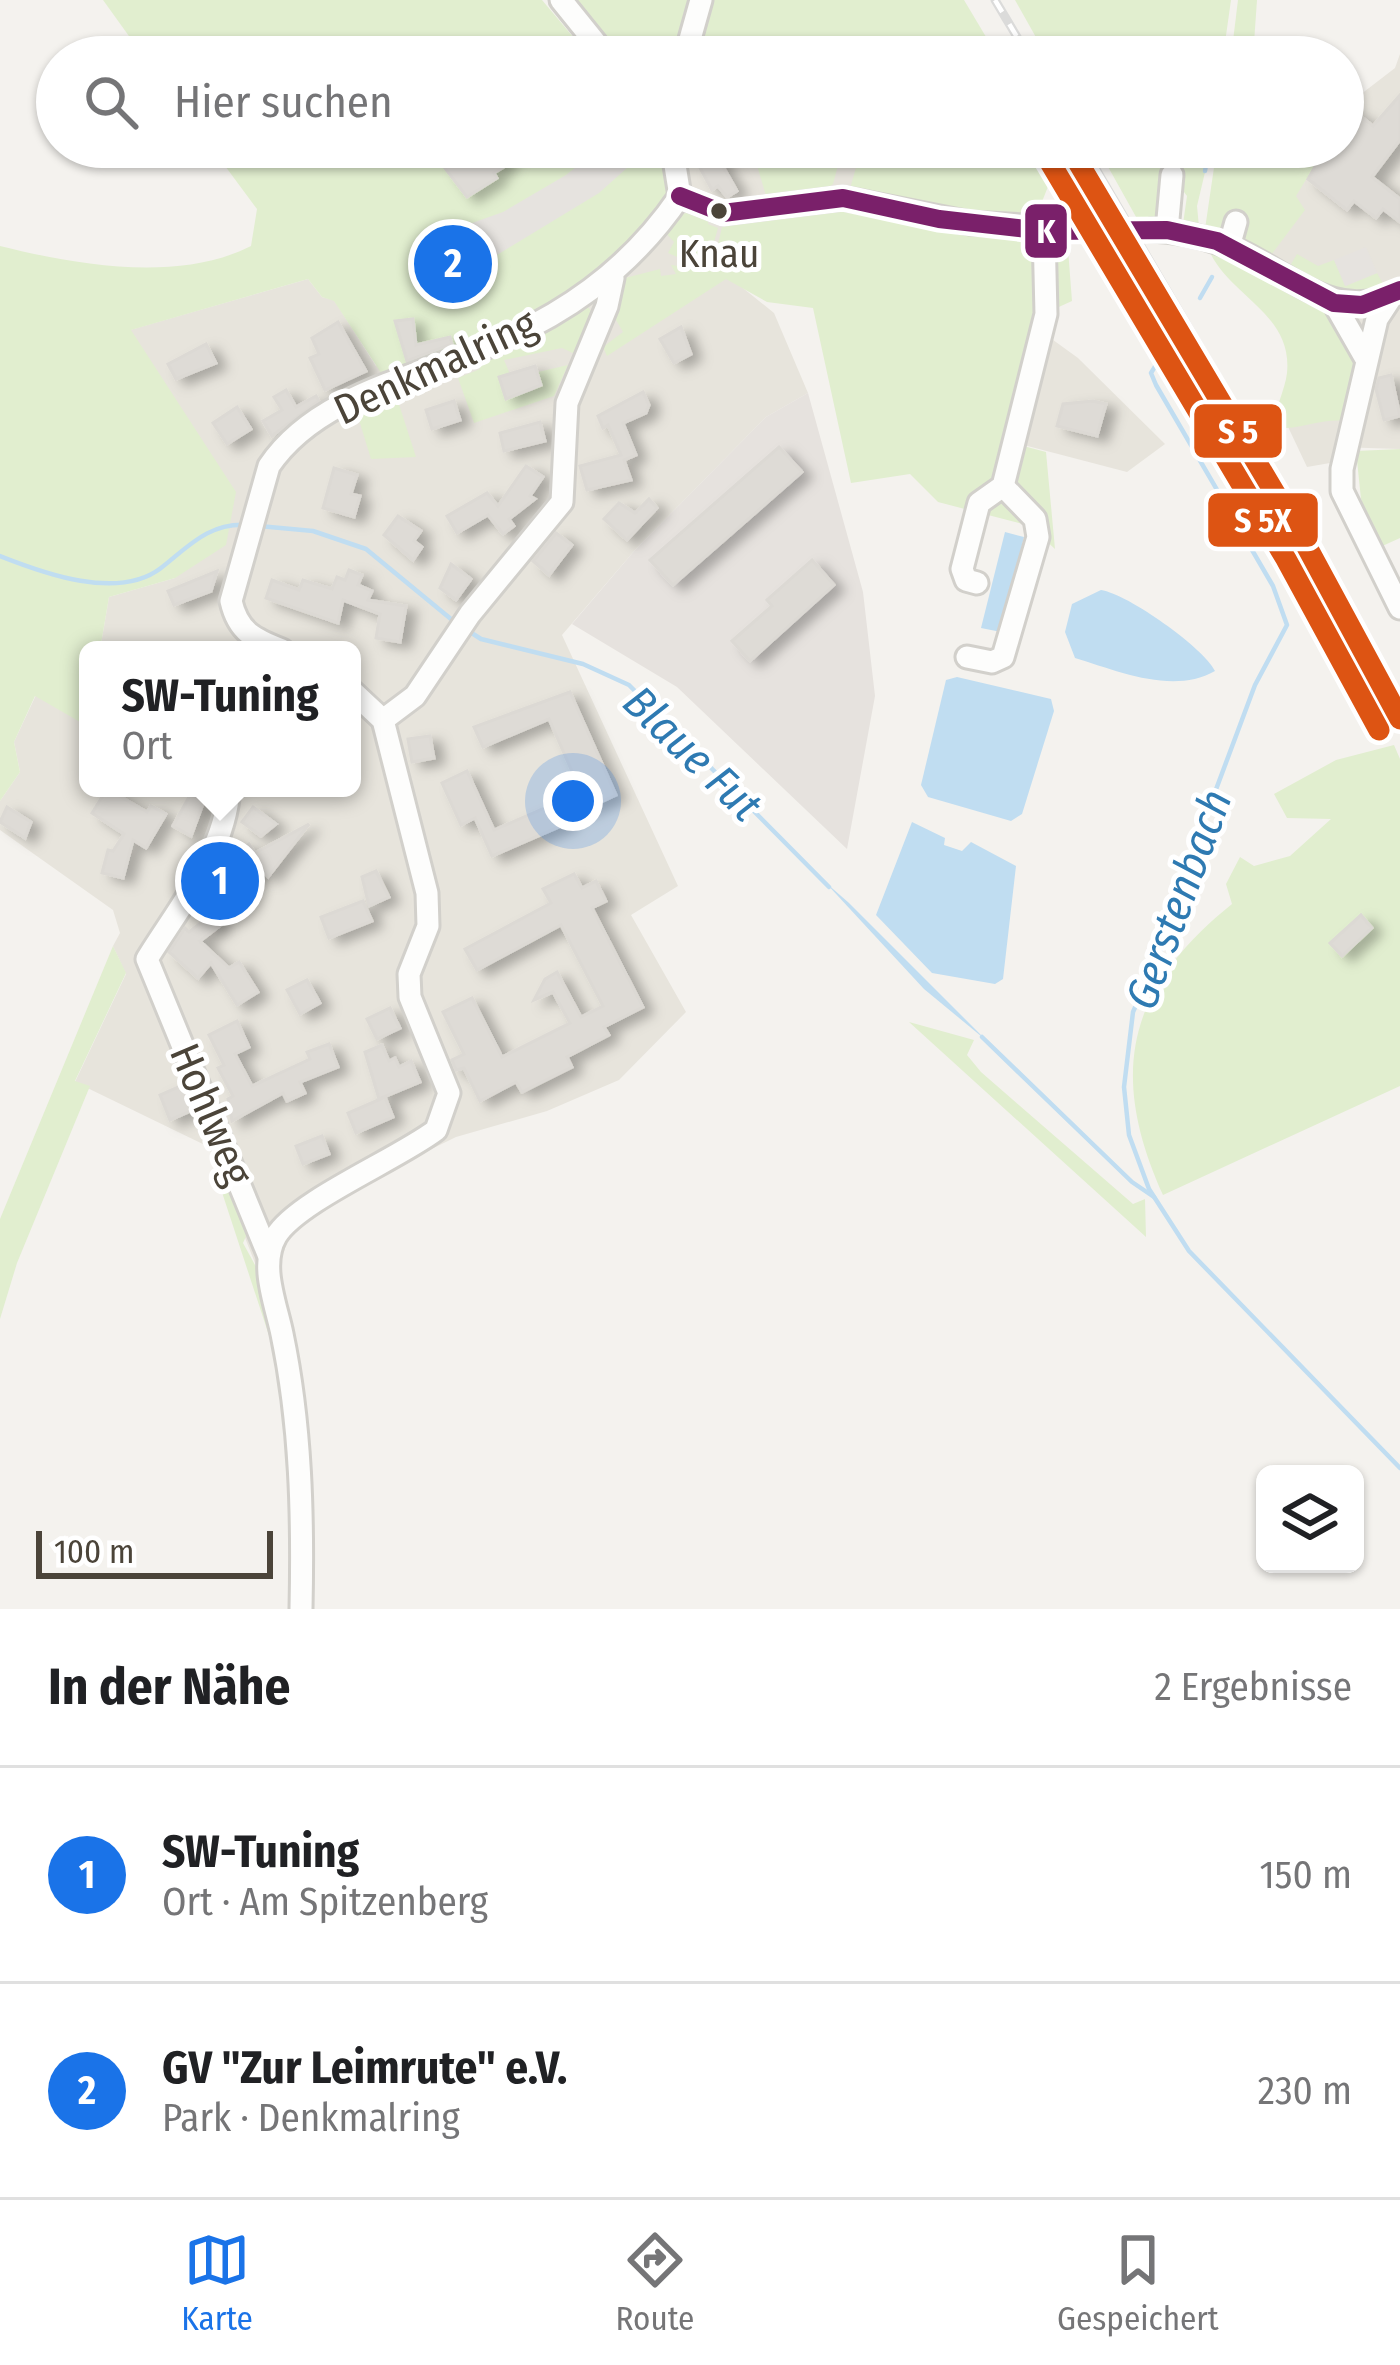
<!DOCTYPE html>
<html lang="de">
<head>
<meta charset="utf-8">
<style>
	body { margin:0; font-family:"Fira Sans Condensed",sans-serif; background:#f2f2f2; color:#202124 }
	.controls { position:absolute; right:36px; bottom:36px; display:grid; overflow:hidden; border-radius:18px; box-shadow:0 3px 9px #0004 }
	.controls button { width:108px; height:108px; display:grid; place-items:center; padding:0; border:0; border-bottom:3px solid #e0e0e0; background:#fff; color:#202124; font:60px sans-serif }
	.scale { position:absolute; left:36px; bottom:30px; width:237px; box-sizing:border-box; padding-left:12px; border:6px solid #4b4439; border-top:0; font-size:33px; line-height:42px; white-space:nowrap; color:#4b4439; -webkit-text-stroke:9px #fff; paint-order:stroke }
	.you { position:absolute; left:573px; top:801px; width:42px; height:42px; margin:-30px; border:9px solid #fff; border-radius:50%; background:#1a73e8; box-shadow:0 0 0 18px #1a73e833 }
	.badge { display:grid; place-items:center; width:78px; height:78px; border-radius:50%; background:#1a73e8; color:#fff; font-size:39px; font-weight:700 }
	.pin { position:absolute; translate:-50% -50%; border:6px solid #fff; box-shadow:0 3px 12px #0006 }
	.popup { position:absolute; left:79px; top:641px; width:282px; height:156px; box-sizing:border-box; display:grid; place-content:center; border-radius:18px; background:#fff; filter:drop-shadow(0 3px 9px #0005); font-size:39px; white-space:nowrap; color:#757577 }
	.popup b { font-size:45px; color:#202124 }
	.popup::after { content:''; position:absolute; left:50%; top:100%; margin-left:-24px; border:24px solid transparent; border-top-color:#fff }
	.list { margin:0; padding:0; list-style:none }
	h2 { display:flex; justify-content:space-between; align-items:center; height:156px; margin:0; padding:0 48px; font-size:51px }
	h2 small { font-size:39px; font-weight:400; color:#757577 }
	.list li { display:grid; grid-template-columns:78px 1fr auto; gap:36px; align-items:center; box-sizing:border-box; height:216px; padding:0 48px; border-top:3px solid #e0e0e0 }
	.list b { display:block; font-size:45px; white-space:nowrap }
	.list p { margin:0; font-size:39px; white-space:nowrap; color:#757577 }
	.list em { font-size:39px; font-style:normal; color:#757577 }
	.icon { flex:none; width:66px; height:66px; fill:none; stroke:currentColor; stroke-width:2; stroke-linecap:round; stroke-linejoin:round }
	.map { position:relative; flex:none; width:1400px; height:1609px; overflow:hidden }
	.search { position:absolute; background:#fff; box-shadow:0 3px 9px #0004; left:36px; right:36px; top:36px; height:132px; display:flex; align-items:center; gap:30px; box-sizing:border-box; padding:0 42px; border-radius:66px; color:#757577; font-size:45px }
	.sheet { height:588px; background:#fff }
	nav { display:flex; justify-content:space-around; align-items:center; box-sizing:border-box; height:168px; border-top:3px solid #e0e0e0; background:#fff; font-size:33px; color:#757577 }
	nav a { display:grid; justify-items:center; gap:6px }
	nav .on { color:#1a73e8 }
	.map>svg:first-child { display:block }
	.residential { fill:#e7e4dc }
	.industrial { fill:#e6e2de }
	.green { fill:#e1eecf }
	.parking { fill:#e6e3df }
	.water { fill:#c0ddf1 }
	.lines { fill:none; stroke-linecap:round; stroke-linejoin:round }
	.stream { stroke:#c0ddf1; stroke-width:4.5 }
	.building { fill:#dedbd6; stroke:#dcd9d4; stroke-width:3; filter:url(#shadow) }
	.minor-tunnel { stroke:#d2cfca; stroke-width:21; stroke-dasharray:21 10; stroke-linecap:butt }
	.minor-casing { stroke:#d2d0cb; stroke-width:27 }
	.minor { stroke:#fdfdfc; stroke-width:21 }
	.rail-casing { stroke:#dbdbda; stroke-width:9 }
	.rail { stroke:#fff; stroke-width:4.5; stroke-dasharray:14; stroke-linecap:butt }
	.bus-1-casing { stroke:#fff; stroke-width:27 }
	.bus-1 { stroke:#7a206a; stroke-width:18 }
	.rail-1-casing { stroke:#fff; stroke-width:30 }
	.rail-2-casing { stroke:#fff; stroke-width:30 }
	.rail-1 { stroke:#dd5413; stroke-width:21 }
	.rail-2 { stroke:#dd5413; stroke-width:21 }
	.bus-dot { fill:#4b4439; stroke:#fff; stroke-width:4.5 }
	.labels { text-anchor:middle; stroke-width:10; stroke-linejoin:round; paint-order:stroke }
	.bus-label { font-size:39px; fill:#4b4439; stroke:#fff }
	.street-label { font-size:42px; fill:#4b4439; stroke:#fff }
	.water-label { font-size:45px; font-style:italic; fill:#2e7ab2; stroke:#fff }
	.line-badge { stroke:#fff; stroke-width:4.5 }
	.badge-label { font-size:33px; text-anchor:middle; font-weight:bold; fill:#fff }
</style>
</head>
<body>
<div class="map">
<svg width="1400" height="1609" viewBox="0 0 1400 1609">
	<defs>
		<filter id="shadow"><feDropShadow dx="10" dy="5.5" stdDeviation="6" flood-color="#0004"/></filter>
	</defs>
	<rect width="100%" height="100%" fill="#f4f2ee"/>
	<g class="residential">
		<polygon points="1400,54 1400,449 1337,447 1330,463 1307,467 1281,412 1344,352 1322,288 1224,238 1212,222 1234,148 1343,147 1343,108 1395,68"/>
		<polygon points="657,147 868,151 855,186 777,215 733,280 774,313 808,393 766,417 635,550 562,635 678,886 631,915 686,1012 619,1080 547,1111 456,1137 401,1164 315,1215 288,1239 280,1264 259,1273 209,1147 75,1082 126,974 113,946 120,933 113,910 0,830 0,801 20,772 14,742 36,695 88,722 88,788 352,788 352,650 100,650 109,597 175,578 130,330 308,279 322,297 334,300 376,366"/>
		<polygon points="1049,337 1078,358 1165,444 1127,472 1004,440"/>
	</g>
	<polygon class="industrial" points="808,393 863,592 875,696 847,849 677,687 572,624 635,550 766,417"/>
	<g class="green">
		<polygon points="103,0 542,0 590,57 144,57"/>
		<polygon points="567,0 695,0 678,57 615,57"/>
		<polygon points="708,0 964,0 998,57 692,57"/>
		<polygon points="1015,0 1231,0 1223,57 1047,57"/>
		<polygon points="1238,0 1257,0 1253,57 1231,57"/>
		<path d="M211 147H664C666 159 670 172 669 184 662 235 550 312 506 332 467 351 423 362 383 376L334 301 322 297 308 279 131 330 236 492 226 545 175 578 109 597 100 650H88L87 726 35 696 14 742 20 772 0 801V246C77 265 178 283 251 246L257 209Z"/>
		<polygon points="763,147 1052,147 1068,173 1049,184 1034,222 983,219 849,192 861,150 841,154 833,184 825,190 767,199 756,162"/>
		<polygon points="1097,147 1211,147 1197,206 1199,227 1183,224 1187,196 1172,176 1158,219 1140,224"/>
		<polygon points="1217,147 1326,147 1296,196 1305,210 1268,259 1240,242 1247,222 1229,218 1226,229 1219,227 1225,234 1205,229"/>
		<polygon points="828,206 1031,238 1041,250 1068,249 1072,301 1050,311 1005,441 1046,452 1055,549 1030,526 938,502 910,474 851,483 813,308 767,302 726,279 607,356 603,347 623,332 612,313 625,278 660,269 661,276 676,274 671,265 693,268 717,249 722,227"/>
		<polygon points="691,212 709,218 708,224 718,228 712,249 691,263 668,253 674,242 664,231 678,215"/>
		<path d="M1208 248 1328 309 1358 357 1346 421C1320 418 1297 431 1272 428 1275 409 1285 390 1287 373 1293 312 1228 297 1208 248Z"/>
		<polygon points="1297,254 1318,266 1334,260 1346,286 1377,273 1385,287 1352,297 1295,274 1290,266"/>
		<polygon points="583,301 595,316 575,354 562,348 504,360 510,374 499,378 507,399 534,390 538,372 568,365 554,396 474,423 458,378 480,369 477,359"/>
		<polygon points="394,389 416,457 371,459 355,407"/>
		<polygon points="1400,449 1400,538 1378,548 1361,499 1356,451"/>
		<path d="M1394 745 1400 759V1086L1163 1195C1108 1073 1127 988 1232 904L1226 884 1240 857 1254 866 1290 856 1331 819 1287 818 1274 794 1336 760Z"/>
		<polygon points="113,946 126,973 75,1081 90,1086 17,1263 0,1319 0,1219"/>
		<polygon points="909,1022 974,1040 967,1055 981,1072 1133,1204 1145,1199 1146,1237"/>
		<polygon points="214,1168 237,1178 251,1225 243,1243 261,1276 280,1369"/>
	</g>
	<g class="parking">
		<polygon points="601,147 647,150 599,193 474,269 452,255 444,233 503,212 566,175"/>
		<polygon points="1366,247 1377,273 1345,286 1334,260"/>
	</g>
	<g class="water">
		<polygon points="1005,532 1024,537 1001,632 981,628"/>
		<path d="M1101 590C1128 594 1204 648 1215 671 1173 695 1118 671 1075 658L1065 632 1072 604Z"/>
		<polygon points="957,677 1051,699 1054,711 1022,814 1011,821 928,797 921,785 946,680"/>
		<polygon points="912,822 945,838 944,845 962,851 971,842 1016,866 1003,979 995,984 932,973 876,915"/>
		<polygon points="825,882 849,903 987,1041 924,989"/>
	</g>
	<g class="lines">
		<g class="stream">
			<polyline points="1205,171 1209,147"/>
			<polyline points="1200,298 1212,277"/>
			<polyline points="1164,352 1151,373 1156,385 1273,586 1287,625 1255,685 1196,843 1176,915 1133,1012 1124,1087 1129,1135 1149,1189 1189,1251 1400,1468"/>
			<polyline points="259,526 313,531 366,549 457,624"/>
			<path d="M0 556C43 573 118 601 161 568 188 547 209 522 248 525"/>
			<polyline points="467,630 481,639 583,664 629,685 829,887"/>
			<polyline points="982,1037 1132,1182 1154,1197"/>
		</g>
	</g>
	<g class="building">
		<polygon points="1400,95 1400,140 1372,177 1400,199 1400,222 1383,209 1376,218 1354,201 1347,210 1308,179 1326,147 1343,147 1343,125 1354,111 1373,126"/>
		<polygon points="477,147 518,147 501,157 507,165 494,173 497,178 467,197 444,167"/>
		<polygon points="717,156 737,191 727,197 718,186 712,190 699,166"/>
		<polygon points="413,319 416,345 450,337 452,344 407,361 395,321"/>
		<polygon points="338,322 366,371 325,390 310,358 319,354 312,338"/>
		<polygon points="681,327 691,354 674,363 660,339"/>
		<polygon points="206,344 216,363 176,379 168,364"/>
		<polygon points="535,366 541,385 506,399 499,377"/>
		<polygon points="1391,375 1400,416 1384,420 1376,389 1379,378"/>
		<polygon points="286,390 296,407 316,396 319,401 272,436 263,421 282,410 274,397"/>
		<polygon points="643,392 649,405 646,413 623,423 636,455 624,460 631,480 587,490 580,466 621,455 608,425 603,428 598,416"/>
		<polygon points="454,401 460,420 432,429 426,410"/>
		<polygon points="1093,401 1106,404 1097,436 1057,426 1063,404"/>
		<polygon points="237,407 251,429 227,444 213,423"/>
		<polygon points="540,422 545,441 504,451 500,433"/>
		<polygon points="779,447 802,472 673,585 650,560"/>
		<polygon points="526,466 543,477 530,496 535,499 509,519 514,526 503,534 488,515 457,533 447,516 487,493 498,506"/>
		<polygon points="334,468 357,475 351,494 360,496 354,517 323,508"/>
		<polygon points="649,499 657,508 627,540 604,519 619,503 635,513"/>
		<polygon points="398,516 421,531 414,541 422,547 413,560 384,535"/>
		<polygon points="556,533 572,545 549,575 533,561"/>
		<polygon points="812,560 834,585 750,661 732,641 772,606 767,600"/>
		<polygon points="451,564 471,579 456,600 440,588"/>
		<polygon points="349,570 362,575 358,585 372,591 368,600 406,606 400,642 376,638 380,614 343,600 338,623 266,598 272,580 299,590 303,580 332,589 337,577 345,580"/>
		<polygon points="217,571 211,591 174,605 168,591"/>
		<polygon points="570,692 616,795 566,818 568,823 492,856 475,818 461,825 442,783 467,771 494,830 581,792 549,719 483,747 474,727"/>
		<polygon points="430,736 434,758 412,762 408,739"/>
		<polygon points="107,789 147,812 151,806 166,814 146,848 133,840 123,878 102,873 108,850 113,851 124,834 92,813"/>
		<polygon points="190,795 204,801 191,836 173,826"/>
		<polygon points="7,807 31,822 25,838 0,822"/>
		<polygon points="253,807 276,824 261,836 242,822"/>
		<polygon points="309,824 268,877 261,870 238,888 233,882 218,894 212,885 221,868 249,844 255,853"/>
		<polygon points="376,871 389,897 369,906 362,877"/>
		<polygon points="574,874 582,888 596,881 606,901 592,908 643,1007 604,1027 609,1035 567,1057 572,1067 522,1092 516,1082 480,1101 464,1068 456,1070 452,1060 464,1054 443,1012 472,998 502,1057 570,1023 553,992 534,1000 545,979 557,972 581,1017 603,1006 561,925 477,970 465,949 551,903 543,889"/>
		<polygon points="363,901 372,921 329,938 321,917"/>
		<polygon points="212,914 221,925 200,941 229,968 239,962 258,992 237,1005 211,963 198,978 169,952 185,928 189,932"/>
		<polygon points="1361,915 1372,928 1342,956 1330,943"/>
		<polygon points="307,980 320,1003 300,1014 287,990"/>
		<polygon points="390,1008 400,1028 377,1039 367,1019"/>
		<polygon points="237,1021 249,1047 235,1054 252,1086 310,1059 307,1052 329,1044 338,1067 300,1082 305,1093 287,1101 283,1093 232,1121 228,1099 233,1096 218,1068 224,1065 209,1035"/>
		<polygon points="382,1045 389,1061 395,1058 399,1067 411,1061 420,1082 379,1099 365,1052"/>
		<polygon points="183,1085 193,1110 170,1120 160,1095"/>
		<polygon points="385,1097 393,1117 356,1133 348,1113"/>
		<polygon points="322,1136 329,1154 303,1164 296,1146"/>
	</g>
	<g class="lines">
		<polyline class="minor-tunnel" points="1099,230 1151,230"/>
		<g class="minor-casing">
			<g id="minor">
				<polyline points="561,0 607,57"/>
				<polyline points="685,57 701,0"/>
				<polyline points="672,147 680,196"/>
				<polyline points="680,196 723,213 843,198 970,223 1099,230"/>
				<path d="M1151 230C1183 231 1213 239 1242 252 1293 277 1337 323 1396 293"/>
				<polyline points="1167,230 1172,175"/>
				<polyline points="1229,247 1236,222"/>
				<polyline points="1392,296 1377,319 1342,469 1342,491 1400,608"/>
				<polyline points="1334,303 1366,359"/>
				<polyline points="977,583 966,580 962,569 979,503 1003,486 1046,314 1044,231"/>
				<path d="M282 650C254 639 238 632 231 601L269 466C314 399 407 379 477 351 561 318 629 271 680 196"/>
				<polyline points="967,657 992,662 1003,657 1038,537 1035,519 1003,486"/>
				<polyline points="383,720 415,696 470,614 562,502 567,403 607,306 613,278"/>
				<path d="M229 788C226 851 179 907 147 959L268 1254"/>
				<path d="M301 1609C303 1517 301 1425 282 1334 276 1304 259 1265 276 1236 297 1201 398 1159 436 1130L449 1093 410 997 409 974 428 926 427 893 383 720 352 691"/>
			</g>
		</g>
		<use href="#minor" class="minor"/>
		<g class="rail-casing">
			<g id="rail">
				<polyline points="995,0 1029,57"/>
				<polyline points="1083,147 1314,542 1400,701"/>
			</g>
		</g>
		<use href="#rail" class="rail"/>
		<g class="bus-1-casing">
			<polyline id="bus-1" points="680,196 723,213 843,198 939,219 1044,231 1167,230 1217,241 1334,303 1362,305 1400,290"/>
		</g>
		<use href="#bus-1" class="bus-1"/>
		<g class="rail-1-casing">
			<polyline id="rail-1" points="1069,147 1307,547 1400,719"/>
		</g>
		<g class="rail-2-casing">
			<polyline id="rail-2" points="1048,159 1286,559 1379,730"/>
		</g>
		<use href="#rail-1" class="rail-1"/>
		<use href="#rail-2" class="rail-2"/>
	</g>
	<circle class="bus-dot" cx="719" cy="211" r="10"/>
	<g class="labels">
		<g class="bus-label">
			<text x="719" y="267">Knau</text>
		</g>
		<g class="street-label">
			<text transform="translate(435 366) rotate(-25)" y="15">Denkmalring</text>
			<text transform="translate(212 1114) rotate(67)" y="15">Hohlweg</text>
		</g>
		<g class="water-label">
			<text transform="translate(693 753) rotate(44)" y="16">Blaue Fut</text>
			<text transform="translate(1178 899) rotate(-70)" y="16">Gerstenbach</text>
		</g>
	</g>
	<g class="line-badge">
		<rect x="1023" y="202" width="46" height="58" rx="12" fill="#7a206a"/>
		<rect x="1192" y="402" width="92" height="58" rx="12" fill="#dd5413"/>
		<rect x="1206" y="491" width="114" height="58" rx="12" fill="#dd5413"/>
	</g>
	<g class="badge-label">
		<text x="1046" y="243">K</text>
		<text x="1238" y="443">S 5</text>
		<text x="1263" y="532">S 5X</text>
	</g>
</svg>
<div class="controls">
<button><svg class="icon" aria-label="layers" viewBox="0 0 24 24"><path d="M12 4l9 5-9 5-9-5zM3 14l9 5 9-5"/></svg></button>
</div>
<div class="scale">100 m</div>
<div class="you"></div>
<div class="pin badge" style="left:220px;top:881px">1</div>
<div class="popup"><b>SW-Tuning</b>Ort</div>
<div class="pin badge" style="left:453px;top:264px">2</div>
<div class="search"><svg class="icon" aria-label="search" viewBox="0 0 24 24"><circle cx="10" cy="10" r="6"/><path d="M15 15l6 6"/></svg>Hier suchen</div>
</div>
<section class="sheet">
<h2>In der Nähe<small>2 Ergebnisse</small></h2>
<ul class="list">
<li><span class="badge">1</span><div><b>SW-Tuning</b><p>Ort · Am Spitzenberg</p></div><em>150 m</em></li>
<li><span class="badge">2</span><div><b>GV &quot;Zur Leimrute&quot; e.V.</b><p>Park · Denkmalring</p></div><em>230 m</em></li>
</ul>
</section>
<nav>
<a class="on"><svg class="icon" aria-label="map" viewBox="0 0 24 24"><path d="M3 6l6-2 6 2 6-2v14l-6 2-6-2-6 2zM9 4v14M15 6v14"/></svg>Karte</a>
<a><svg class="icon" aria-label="directions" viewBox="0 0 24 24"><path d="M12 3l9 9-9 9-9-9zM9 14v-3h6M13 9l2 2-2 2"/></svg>Route</a>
<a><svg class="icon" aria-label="saved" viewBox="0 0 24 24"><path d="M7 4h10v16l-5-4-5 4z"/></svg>Gespeichert</a>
</nav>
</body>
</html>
